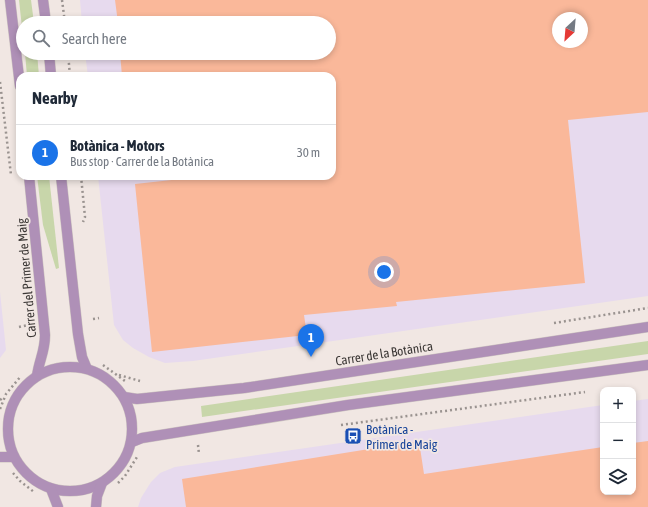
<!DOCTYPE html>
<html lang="en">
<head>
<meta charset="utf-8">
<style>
	body { margin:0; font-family:"Asap Condensed",sans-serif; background:#f2f2f3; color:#1f2937 }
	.controls { position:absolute; right:12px; bottom:12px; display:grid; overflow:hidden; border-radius:8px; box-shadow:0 2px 6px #0003 }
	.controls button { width:36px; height:36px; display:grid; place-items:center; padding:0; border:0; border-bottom:1px solid #e0e1e3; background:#fff; color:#1f2937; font:20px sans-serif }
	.compass { position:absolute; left:552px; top:12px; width:36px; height:36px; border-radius:50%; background:#fff; box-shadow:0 2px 6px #0003; rotate:206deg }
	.you { position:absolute; left:384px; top:272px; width:14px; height:14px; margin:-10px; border:3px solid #fff; border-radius:50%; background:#1a73e8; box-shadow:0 0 0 6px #1a73e833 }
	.badge { display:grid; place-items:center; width:26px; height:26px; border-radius:50%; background:#1a73e8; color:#fff; font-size:13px; font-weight:700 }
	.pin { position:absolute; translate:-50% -33px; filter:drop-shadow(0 1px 2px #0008) }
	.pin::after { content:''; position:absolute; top:21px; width:14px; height:12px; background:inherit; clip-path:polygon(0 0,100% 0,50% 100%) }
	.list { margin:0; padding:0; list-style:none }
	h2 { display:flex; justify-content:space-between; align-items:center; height:52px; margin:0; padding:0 16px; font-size:17px }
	h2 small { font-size:13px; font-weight:400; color:#747a83 }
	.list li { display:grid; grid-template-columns:26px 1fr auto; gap:12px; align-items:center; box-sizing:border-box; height:56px; padding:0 16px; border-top:1px solid #e0e1e3 }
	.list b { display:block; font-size:15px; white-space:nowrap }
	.list p { margin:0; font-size:13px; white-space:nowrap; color:#747a83 }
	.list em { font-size:13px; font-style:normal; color:#747a83 }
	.icon { flex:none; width:22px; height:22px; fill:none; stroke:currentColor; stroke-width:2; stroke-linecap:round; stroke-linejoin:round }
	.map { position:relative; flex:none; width:648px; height:507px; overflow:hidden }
	.search { position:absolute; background:#fff; box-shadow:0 2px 6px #0003; left:16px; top:16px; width:320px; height:44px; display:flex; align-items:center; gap:10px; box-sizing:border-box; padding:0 14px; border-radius:22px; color:#747a83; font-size:15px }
	.panel { position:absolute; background:#fff; box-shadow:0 2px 6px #0003; left:16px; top:72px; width:320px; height:108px; border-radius:12px }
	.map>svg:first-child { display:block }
	.industrial { fill:#e7daee; fill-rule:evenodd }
	.green { fill:#c8d6aa }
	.building { fill:#fab89a; fill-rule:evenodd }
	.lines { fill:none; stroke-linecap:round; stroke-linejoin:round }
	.minor-casing { stroke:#cdc4c0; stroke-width:11 }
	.path { stroke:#9a9390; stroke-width:2.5; stroke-dasharray:2 3; stroke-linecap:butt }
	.minor { stroke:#af90b7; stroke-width:10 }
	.labels { text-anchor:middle; stroke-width:3.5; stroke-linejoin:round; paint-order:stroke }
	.street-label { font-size:13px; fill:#3b3735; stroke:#f1e7e3 }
	.transit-label { font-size:13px; fill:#164399; stroke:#f1e7e3; text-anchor:start }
</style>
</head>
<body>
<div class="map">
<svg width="648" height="507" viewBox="0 0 648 507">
	<rect width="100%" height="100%" fill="#f1e7e3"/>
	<g class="industrial">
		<path d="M80 0H648V296L193 361 165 363 149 357 133 348 123 340 114 325 98 176H332V76H88L85 53H329V23H82ZM558 18H582V42H558Z"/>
		<polygon points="0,292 6,350 0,358"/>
		<polygon points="648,399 648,507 138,507 141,498 151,482 160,473 175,467 603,405 603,492 633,492 633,401"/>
	</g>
	<g class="green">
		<polygon points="19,0 31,0 34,23 23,23 23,37"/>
		<polygon points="25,53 37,53 39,76 27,76"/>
		<polygon points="37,176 49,176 59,268 56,269 43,225"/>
		<polygon points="648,341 648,354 202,417 201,406"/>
	</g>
	<g class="building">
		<path d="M115 0H648V112L568 120 585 283 396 302 397 306 304 315 307 335 152 352 135 184 208 176H332V76H122L120 53H329V23H118ZM558 18H582V42H558Z"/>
		<polygon points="419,441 424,474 603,447 603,492 633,492 633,443 648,441 648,507 186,507 182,479"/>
	</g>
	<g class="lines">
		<g class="minor-casing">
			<g id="minor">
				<polyline points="10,0 20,86"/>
				<polyline points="43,0 46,23"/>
				<polyline points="49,53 51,76"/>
				<path d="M29 176 45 335C45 352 39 360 37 376"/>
				<polyline points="61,176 78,334 82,357 87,369"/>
				<circle cx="70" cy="429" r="62"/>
				<polyline points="124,397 137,399 244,388 648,327"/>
				<polyline points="132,442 142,438 348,405 648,365"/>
				<polyline points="0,457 14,457"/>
				<polyline points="51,489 58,507"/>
				<polyline points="96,507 97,496 102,483"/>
			</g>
		</g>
		<g class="path">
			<polyline points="62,0 65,23"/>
			<polyline points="68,53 70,76"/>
			<polyline points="0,82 11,175"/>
			<polyline points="81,176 85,217 83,222"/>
			<polyline points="93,319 99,318"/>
			<polyline points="554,323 648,308"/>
			<polyline points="19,327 28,325"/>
			<polyline points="103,365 125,381"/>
			<polyline points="119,375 140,381"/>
			<polyline points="0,400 4,397"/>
			<polyline points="0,409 6,394 21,376"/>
			<polyline points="341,425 585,392"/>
			<polyline points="198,445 199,454"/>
			<polyline points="13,473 20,481 34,492"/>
			<polyline points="118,483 125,476 137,457"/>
		</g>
		<use href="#minor" class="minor"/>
	</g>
	<defs>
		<g id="bus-square" transform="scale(0.9)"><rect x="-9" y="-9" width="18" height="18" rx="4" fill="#1a4fb4" stroke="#f1e7e3"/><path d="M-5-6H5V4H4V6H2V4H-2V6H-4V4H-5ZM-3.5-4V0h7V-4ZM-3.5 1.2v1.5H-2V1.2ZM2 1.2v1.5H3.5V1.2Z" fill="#fff"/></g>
	</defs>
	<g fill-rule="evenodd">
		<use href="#bus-square" x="353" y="436"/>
	</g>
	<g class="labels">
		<g class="street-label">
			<text transform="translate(26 278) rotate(-95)" y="5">Carrer del Primer de Maig</text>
			<text transform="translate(384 353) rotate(-9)" y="5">Carrer de la Botànica</text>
		</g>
		<g class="transit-label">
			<text x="366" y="434">Botànica -<tspan x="366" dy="15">Primer de Maig</tspan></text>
		</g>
	</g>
</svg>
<div class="controls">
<button>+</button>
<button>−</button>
<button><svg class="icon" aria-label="layers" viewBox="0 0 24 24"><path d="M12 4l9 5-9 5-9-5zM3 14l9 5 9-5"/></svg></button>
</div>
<svg class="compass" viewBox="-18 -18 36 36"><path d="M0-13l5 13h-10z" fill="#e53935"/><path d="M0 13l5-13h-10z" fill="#747a83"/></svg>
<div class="you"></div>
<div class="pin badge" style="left:311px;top:357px">1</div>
<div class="search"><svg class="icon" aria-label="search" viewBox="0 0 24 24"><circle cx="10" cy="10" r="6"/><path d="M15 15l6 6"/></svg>Search here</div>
<section class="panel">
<h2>Nearby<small></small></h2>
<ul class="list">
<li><span class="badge">1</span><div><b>Botànica - Motors</b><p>Bus stop · Carrer de la Botànica</p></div><em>30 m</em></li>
</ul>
</section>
</div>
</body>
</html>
